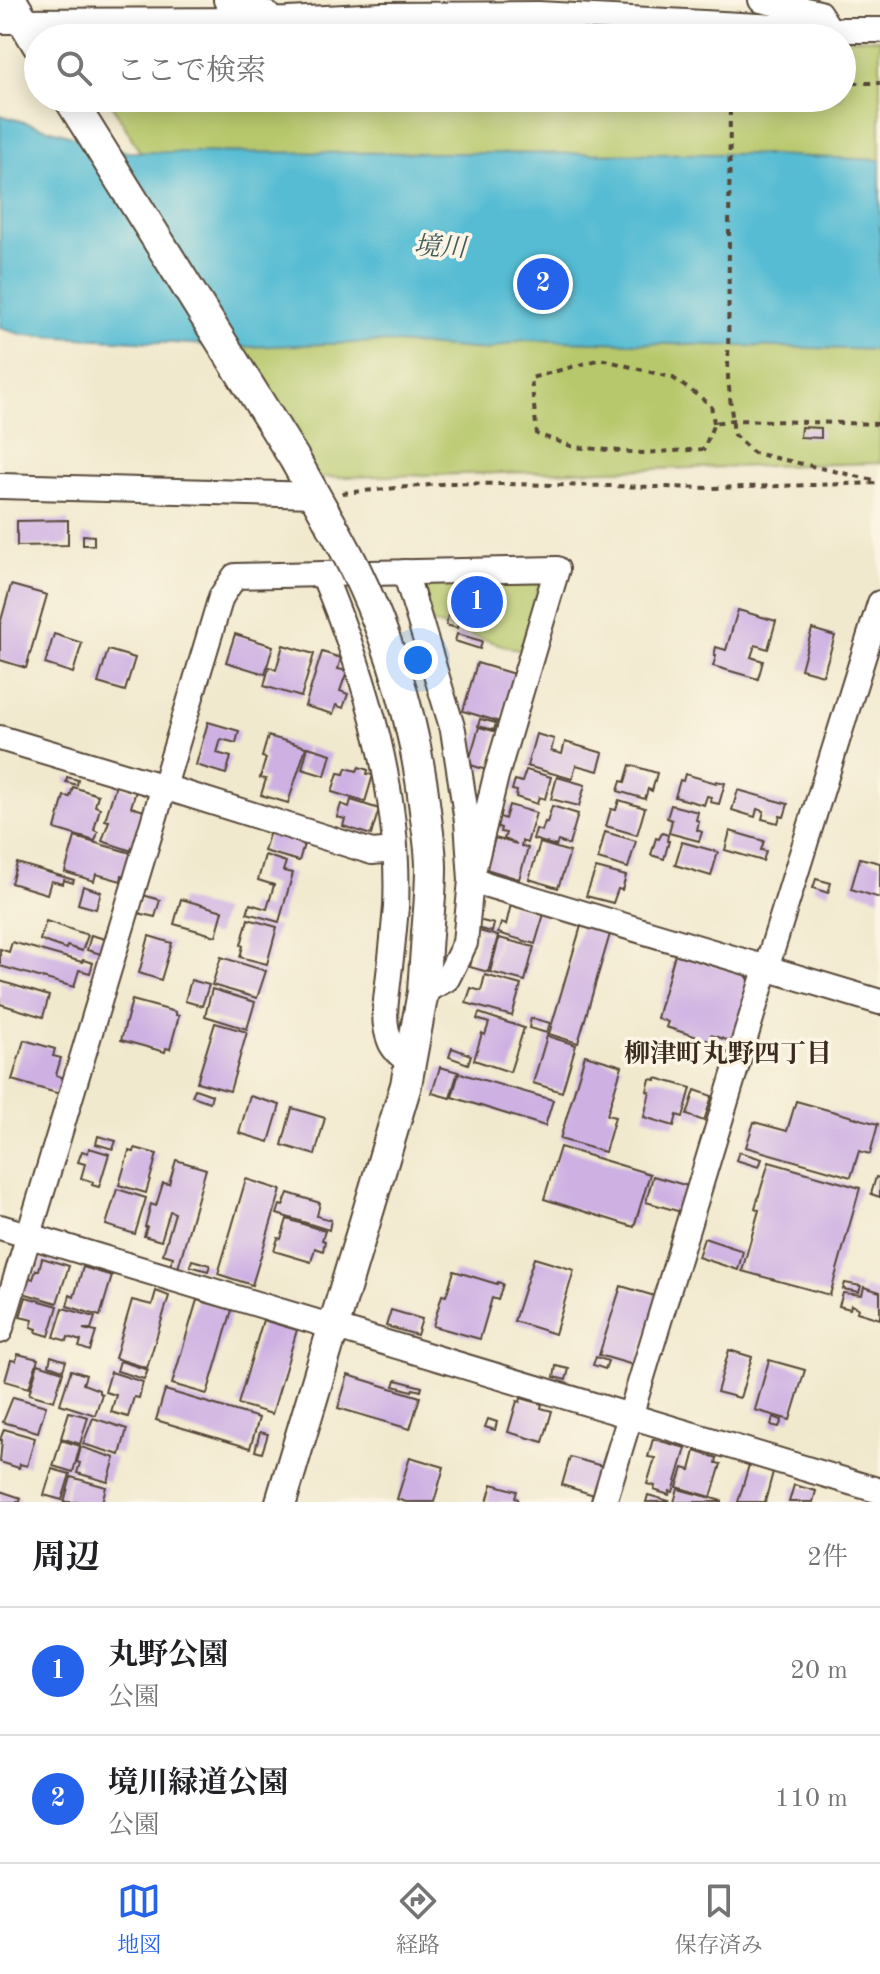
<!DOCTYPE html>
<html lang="ja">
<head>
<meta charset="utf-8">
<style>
	body { margin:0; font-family:"Old Standard TT","Noto Serif JP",serif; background:#f6f6f6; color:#202124 }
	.you { position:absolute; left:418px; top:660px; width:28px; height:28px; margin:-20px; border:6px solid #fff; border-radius:50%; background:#1a73e8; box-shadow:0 0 0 12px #1a73e833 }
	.badge { display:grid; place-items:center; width:52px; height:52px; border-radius:50%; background:#2563eb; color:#fff; font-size:26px; font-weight:700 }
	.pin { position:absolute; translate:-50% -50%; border:4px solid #fff; box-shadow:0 2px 8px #0006 }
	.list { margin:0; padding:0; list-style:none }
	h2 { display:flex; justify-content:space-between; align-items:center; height:104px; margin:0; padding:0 32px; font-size:34px }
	h2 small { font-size:26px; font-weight:400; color:#757577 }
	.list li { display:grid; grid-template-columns:52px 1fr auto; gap:24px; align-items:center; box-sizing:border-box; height:128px; padding:0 32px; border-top:2px solid #e0e0e0 }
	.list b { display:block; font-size:30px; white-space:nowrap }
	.list p { margin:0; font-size:26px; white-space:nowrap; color:#757577 }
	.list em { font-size:26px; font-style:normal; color:#757577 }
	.icon { flex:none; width:44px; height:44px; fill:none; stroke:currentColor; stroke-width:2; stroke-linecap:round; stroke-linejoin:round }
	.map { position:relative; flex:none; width:880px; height:1502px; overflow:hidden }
	.search { position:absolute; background:#fff; box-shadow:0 4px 20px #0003; left:24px; right:24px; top:24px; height:88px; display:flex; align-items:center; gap:20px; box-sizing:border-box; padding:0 28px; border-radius:44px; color:#757577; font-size:30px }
	.sheet { height:360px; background:#fff }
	nav { display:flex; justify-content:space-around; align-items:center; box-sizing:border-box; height:112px; border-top:2px solid #e0e0e0; background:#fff; font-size:22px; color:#757577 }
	nav a { display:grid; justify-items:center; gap:4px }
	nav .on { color:#2563eb }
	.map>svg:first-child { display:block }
	.green { fill:#b7c86c; stroke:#797945; stroke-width:2 }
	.water { fill:#55bcd3; stroke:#487378; stroke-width:2 }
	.building { fill:#ceb0e3 }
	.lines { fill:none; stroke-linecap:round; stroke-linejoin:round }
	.minor-casing { stroke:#564738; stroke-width:28 }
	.tertiary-casing { stroke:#564738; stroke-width:34 }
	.path { stroke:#564738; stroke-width:4; stroke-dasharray:6 6; stroke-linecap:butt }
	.minor { stroke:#fff; stroke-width:24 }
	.tertiary { stroke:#fff; stroke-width:30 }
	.tertiary-bridge-casing { stroke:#564738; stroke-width:34; stroke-linecap:butt }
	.tertiary-bridge { stroke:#fff; stroke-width:30 }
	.labels { text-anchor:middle; stroke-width:7; stroke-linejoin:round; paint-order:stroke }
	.water-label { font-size:26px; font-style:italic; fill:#445d5d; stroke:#fcf5e5 }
	.neighbourhood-label { font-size:26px; font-weight:bold; fill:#3b2a1e; stroke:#fcf5e5 }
</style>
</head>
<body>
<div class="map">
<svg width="880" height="1502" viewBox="0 0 880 1502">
	<rect width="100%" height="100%" fill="#fcf5e5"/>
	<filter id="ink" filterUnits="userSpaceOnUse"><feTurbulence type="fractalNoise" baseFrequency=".0125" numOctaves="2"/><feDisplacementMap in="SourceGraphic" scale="16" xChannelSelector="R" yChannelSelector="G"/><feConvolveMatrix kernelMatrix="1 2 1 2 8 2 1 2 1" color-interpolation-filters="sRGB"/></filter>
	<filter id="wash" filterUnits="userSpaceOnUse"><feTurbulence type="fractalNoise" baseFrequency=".006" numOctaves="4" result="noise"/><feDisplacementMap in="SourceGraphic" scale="32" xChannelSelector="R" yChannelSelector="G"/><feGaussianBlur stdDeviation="1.8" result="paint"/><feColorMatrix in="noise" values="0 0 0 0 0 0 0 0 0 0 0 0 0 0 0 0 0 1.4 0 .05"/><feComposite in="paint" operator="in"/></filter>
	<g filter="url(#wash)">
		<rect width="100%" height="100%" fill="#f1e9ce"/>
		<g class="green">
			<polygon points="493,25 880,39 880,463 309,478 235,352 178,216 108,98 842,98 842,38 72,38 69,33 307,33"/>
			<polygon points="540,583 521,651 426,621 412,584"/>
		</g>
		<polygon class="water" points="0,115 127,152 746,154 880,160 880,350 522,340 487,350 381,342 247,347 24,335 0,328"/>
		<g id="blocks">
			<g class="building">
				<polygon points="801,427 821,428 821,438 800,437"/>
				<polygon points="68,520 68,545 17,546 17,521"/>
				<polygon points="83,535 94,536 94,545 83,545"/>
				<polygon points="11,585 47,595 26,668 0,660 0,624"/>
				<polygon points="738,610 776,621 768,649 755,645 751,657 763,661 758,679 713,666 716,656 714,656 716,647 726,650"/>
				<polygon points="448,615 460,618 457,628 446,625"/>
				<polygon points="812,629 835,636 823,675 801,669"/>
				<polygon points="54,634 82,643 73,673 45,664"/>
				<polygon points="235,634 273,646 265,674 226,662"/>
				<polygon points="457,634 482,641 480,649 455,641"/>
				<polygon points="283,645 314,654 301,697 264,686 269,667 276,670"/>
				<polygon points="108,650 135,658 125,691 98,683"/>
				<polygon points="322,652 341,658 338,669 347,671 340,691 348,694 343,708 336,705 333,714 305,706"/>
				<polygon points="477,663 514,674 500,722 463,711"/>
				<polygon points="480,719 496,723 494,730 478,726"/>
				<polygon points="208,722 239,731 236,743 221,739 217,753 231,757 226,774 196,765"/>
				<polygon points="479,727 497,732 486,770 468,764"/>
				<polygon points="536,734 554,739 551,751 562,754 565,742 603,753 598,771 576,765 572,779 527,766"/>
				<polygon points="268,736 306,747 288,803 261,795 266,779 260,778 266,758 262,757"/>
				<polygon points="308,747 331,754 325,776 302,769"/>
				<polygon points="630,765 657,773 652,791 648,789 645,799 618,791 621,781 625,782"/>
				<polygon points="359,767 368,770 367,774 373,775 365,802 332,792 338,773 344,774 346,768 357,771"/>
				<polygon points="526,770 551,777 545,799 539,797 537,804 516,797 517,791 512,790 515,780 522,782"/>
				<polygon points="685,774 716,783 716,781 725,783 719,804 710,802 711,797 707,796 704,805 675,797 680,780 683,781"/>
				<polygon points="67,777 78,780 77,785 66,782"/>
				<polygon points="557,777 585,785 579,806 551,799"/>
				<polygon points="116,785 136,791 131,807 144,811 132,851 102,841 109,821 105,820"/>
				<polygon points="73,787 98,795 95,806 100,808 94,830 98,832 95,841 55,829 64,796 70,797"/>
				<polygon points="738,790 788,804 784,817 780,816 778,823 762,819 764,811 757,809 755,817 732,810"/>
				<polygon points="351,800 379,809 371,835 343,826 345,819 337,817 341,804 349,807"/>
				<polygon points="619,800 645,808 637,835 606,826 611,809 616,810"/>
				<polygon points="509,805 536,813 527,843 522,841 521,846 528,848 519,879 486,869 495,838 517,844 504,839 506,833 500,832 501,828 495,826 498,816 505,819"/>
				<polygon points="671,805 698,812 696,820 699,821 697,830 702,832 699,841 669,833 672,820 667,818"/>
				<polygon points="552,806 578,814 569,845 558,841 556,846 533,839 536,829 542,831 545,822 547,823"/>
				<polygon points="270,831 305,841 299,861 264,851"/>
				<polygon points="730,831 764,841 761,850 766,851 763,861 725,850"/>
				<polygon points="605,832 636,841 628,868 598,859"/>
				<polygon points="662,833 668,835 667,841 669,841 664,859 651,855 656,838 659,839"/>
				<polygon points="75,837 131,853 125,876 122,875 121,881 96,874 94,881 65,872"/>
				<polygon points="682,842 718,852 711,876 675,865"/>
				<polygon points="540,843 570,852 558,888 529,879"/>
				<polygon points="265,855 286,862 283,871 293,873 279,922 247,913 250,904 267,909 274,885 258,880"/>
				<polygon points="860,858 880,863 880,898 851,889"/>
				<polygon points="17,863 74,880 73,883 64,880 63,884 51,881 47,894 11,883"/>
				<polygon points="596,868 626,876 622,890 618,889 613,903 586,896"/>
				<polygon points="816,879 831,883 828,893 813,888"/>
				<polygon points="83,886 101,892 96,909 78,904"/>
				<polygon points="143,895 160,900 155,917 138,913"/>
				<polygon points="181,899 223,911 216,936 174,924"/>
				<polygon points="511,904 544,914 535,944 498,933 501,923 506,925"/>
				<polygon points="248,919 277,927 267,964 240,957 243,946 241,945"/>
				<polygon points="478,920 494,924 492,932 476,928"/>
				<polygon points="46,921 88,935 82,951 67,946 66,949 40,940"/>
				<polygon points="581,926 610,934 578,1043 549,1034"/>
				<polygon points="479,931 498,936 488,972 470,967"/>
				<polygon points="91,935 105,939 101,954 87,950"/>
				<polygon points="149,936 172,943 161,980 139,973"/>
				<polygon points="499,938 534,947 525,981 490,972"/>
				<polygon points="12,942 82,962 83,960 93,963 90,973 79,970 74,987 0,966 0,949 9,952"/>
				<polygon points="675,954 746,975 751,983 733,1042 711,1035 710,1041 666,1027 668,1022 657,1018"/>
				<polygon points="221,957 266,971 257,998 212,985"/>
				<polygon points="485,975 521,985 512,1016 466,1003 471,988 481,991"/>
				<polygon points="191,980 209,985 202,1006 185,1001"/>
				<polygon points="0,981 49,996 43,1017 0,1004"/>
				<polygon points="212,989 255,1002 247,1029 205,1016"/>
				<polygon points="132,1000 176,1012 176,1015 179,1016 170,1049 166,1048 165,1052 121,1040"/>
				<polygon points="479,1013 524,1028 510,1072 474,1060 482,1033 485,1035 489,1023 477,1019"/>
				<polygon points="531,1018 550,1023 547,1033 529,1028"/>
				<polygon points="215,1023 247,1032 230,1091 197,1082"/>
				<polygon points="547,1036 576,1045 562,1092 533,1083"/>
				<polygon points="24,1040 55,1049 53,1056 61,1058 56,1075 64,1078 60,1094 12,1080"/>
				<polygon points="452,1048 471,1055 468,1064 449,1057"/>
				<polygon points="585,1055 622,1066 607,1115 615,1117 605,1152 560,1139"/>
				<polygon points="440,1067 458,1072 450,1098 432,1093"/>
				<polygon points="459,1073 553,1100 545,1126 452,1097"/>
				<polygon points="656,1078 691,1088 683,1117 677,1115 674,1126 644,1117 650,1092 647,1091 650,1079 656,1080"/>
				<polygon points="195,1089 212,1095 210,1102 192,1096"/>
				<polygon points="695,1090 712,1096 704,1121 687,1115"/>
				<polygon points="250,1096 280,1105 269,1142 239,1133"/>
				<polygon points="796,1101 878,1124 870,1154 859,1151 851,1177 746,1147 754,1122 787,1131"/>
				<polygon points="292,1108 325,1118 315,1155 282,1145"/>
				<polygon points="98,1136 116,1141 113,1149 96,1144"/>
				<polygon points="560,1147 650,1174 634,1227 544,1199"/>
				<polygon points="89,1148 109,1154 99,1187 92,1185 93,1182 81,1178 85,1164 78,1162 82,1151 88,1153"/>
				<polygon points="135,1148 157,1154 146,1193 119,1185 129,1151 134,1152"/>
				<polygon points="739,1152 762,1159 759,1167 736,1160"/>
				<polygon points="176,1160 206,1169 178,1268 170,1266 173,1257 163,1254 175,1213 170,1211 161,1241 144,1236 147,1227 145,1227 151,1204 156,1206 163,1183 169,1184"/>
				<polygon points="769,1162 860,1188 830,1295 742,1271 759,1210 755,1208"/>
				<polygon points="653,1176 688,1186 681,1212 646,1202"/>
				<polygon points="876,1177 880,1178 880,1197 871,1194"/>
				<polygon points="246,1179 281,1190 252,1285 218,1274"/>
				<polygon points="117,1189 146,1198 135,1234 106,1225"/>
				<polygon points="288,1193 320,1203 317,1216 331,1220 329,1230 277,1214 280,1205 283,1206"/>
				<polygon points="287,1219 325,1231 322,1240 325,1241 323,1251 315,1248 311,1262 274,1251 278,1238 281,1239"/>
				<polygon points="704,1238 743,1251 738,1270 698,1257"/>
				<polygon points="42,1258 69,1266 57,1303 23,1293 28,1277 33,1279 36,1270 39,1270"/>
				<polygon points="534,1258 574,1270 555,1334 514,1321"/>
				<polygon points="192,1260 210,1265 208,1271 190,1266"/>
				<polygon points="83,1267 112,1276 100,1316 67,1306 70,1295 74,1297"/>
				<polygon points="454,1271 497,1284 498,1282 503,1284 498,1300 492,1298 480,1339 433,1326 442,1295 446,1296"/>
				<polygon points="845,1283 861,1286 859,1292 843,1289"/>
				<polygon points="621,1286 658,1297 637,1366 599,1355"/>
				<polygon points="864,1287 880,1292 880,1319 857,1312 858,1308 851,1305 850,1309 839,1306 843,1293 862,1295"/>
				<polygon points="156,1291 169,1296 147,1368 115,1358 132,1300 152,1305"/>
				<polygon points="26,1297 58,1306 49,1336 36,1332 37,1329 31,1327 33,1320 20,1317"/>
				<polygon points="197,1300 232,1310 207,1394 172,1384"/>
				<polygon points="63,1308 95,1317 91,1329 83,1329 96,1332 90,1351 79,1347 81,1341 68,1337 67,1341 54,1337"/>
				<polygon points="391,1310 422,1319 417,1335 386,1326"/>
				<polygon points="263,1320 297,1330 272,1414 238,1404"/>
				<polygon points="729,1350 752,1357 740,1398 717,1392"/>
				<polygon points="18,1354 38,1359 29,1388 5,1381 11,1360 16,1361"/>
				<polygon points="51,1356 66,1361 63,1370 49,1365"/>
				<polygon points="596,1357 608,1361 605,1369 593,1365"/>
				<polygon points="769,1360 805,1370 790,1420 755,1410"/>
				<polygon points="120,1361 148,1370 144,1379 117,1371"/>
				<polygon points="38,1364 63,1372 54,1401 29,1394"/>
				<polygon points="556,1366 569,1369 566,1380 554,1377"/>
				<polygon points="71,1370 86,1375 83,1384 99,1390 99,1393 102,1394 95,1415 60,1404"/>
				<polygon points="111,1372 143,1382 139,1398 134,1397 128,1417 111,1412 116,1395 105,1392"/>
				<polygon points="348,1375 420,1397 410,1429 338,1408"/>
				<polygon points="396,1380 422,1387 421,1391 413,1389 412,1391 394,1386"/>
				<polygon points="165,1390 259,1418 250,1448 156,1420"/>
				<polygon points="13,1397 46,1406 38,1432 3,1422"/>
				<polygon points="521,1398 542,1404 541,1408 552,1411 543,1442 508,1432 517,1401 520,1402"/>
				<polygon points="69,1412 88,1417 80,1444 61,1438"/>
				<polygon points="773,1417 782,1420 779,1427 771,1425"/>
				<polygon points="93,1418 127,1429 120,1455 83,1444"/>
				<polygon points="488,1419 497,1422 495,1430 485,1427"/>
				<polygon points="4,1429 35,1438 27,1466 20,1464 19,1468 0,1462 2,1440 0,1440"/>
				<polygon points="260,1432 268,1434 262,1453 255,1451"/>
				<polygon points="653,1439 686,1448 673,1492 670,1491 669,1495 654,1490 655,1486 647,1484 655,1458 648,1457"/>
				<polygon points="61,1440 80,1446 73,1472 53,1466"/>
				<polygon points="81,1447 115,1458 108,1482 77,1473 80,1463 77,1462"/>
				<polygon points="695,1451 717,1458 716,1463 721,1464 711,1497 677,1487 683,1468 690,1470"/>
				<polygon points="410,1457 444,1467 434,1502 406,1502 397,1499"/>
				<polygon points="570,1457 602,1466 594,1495 562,1485"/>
				<polygon points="749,1465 773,1472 765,1502 738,1502"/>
				<polygon points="52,1469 70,1474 62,1500 44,1495"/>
				<polygon points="71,1477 106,1487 102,1502 64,1502"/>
				<polygon points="492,1484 517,1491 515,1498 518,1499 518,1502 487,1502"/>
				<polygon points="794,1485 816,1491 813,1502 789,1502"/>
				<polygon points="678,1489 722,1501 722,1502 674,1502"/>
				<polygon points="0,1491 21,1498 20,1502 0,1502"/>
				<polygon points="648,1495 669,1501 668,1502 646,1502"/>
			</g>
		</g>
	</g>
	<g filter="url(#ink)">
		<use href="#blocks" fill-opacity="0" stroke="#564738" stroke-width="2"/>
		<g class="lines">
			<g class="minor-casing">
				<g id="minor">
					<polyline points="226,0 267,14"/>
					<polyline points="761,0 819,13 830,30"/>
					<polyline points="0,21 288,20 382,15 539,14 830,30 880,30"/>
					<polyline points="0,486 315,495"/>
					<polyline points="405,572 453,730 467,821 471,880 465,943 447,979 423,992"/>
					<path d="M323 574C366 678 401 793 396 907 394 930 392 952 389 974 387 997 381 1019 390 1041 393 1050 403 1057 410 1063"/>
					<polyline points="0,738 164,787 372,852 395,850"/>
					<polyline points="0,1227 880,1491"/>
					<polyline points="0,1331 221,597 235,576 557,569 496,776 471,880 880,1002"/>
					<polyline points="604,1502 766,969 880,603"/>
				</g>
			</g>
			<g class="tertiary-casing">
				<g id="tertiary">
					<polyline points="11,0 38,45"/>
					<polyline points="69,98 294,458 327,517"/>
					<polyline points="281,1502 406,1085 423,992 427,934"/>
				</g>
			</g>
			<g class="path">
				<polyline points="842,86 847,83 880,83"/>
				<polyline points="730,98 728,378 734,435 754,453 878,481"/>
				<polyline points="730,100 815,108 827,98"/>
				<polyline points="714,423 711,405 673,378 601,359 531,378 537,434 574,447 642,453 704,449 714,423 733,420 880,424"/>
				<polyline points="342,493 452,483 711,488 880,483"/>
			</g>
			<use href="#minor" class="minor"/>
			<use href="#tertiary" class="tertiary"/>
			<g class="tertiary-bridge-casing">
				<path id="tertiary-bridge" d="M327 517C381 608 415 712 426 818 428 834 431 850 431 867 431 889 429 912 427 934"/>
			</g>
			<use href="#tertiary-bridge" class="tertiary-bridge"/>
		</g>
	</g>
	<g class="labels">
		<g class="water-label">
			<text transform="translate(440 246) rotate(3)" y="9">境川</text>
		</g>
		<g class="neighbourhood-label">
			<text x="728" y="1062">柳津町丸野四丁目</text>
		</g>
	</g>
</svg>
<div class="you"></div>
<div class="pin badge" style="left:477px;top:602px">1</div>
<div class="pin badge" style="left:543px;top:284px">2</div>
<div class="search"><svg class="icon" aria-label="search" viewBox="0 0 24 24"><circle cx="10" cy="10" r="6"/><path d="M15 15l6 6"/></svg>ここで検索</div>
</div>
<section class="sheet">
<h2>周辺<small>2件</small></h2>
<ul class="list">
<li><span class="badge">1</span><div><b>丸野公園</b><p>公園</p></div><em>20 m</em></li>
<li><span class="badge">2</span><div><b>境川緑道公園</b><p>公園</p></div><em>110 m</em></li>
</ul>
</section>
<nav>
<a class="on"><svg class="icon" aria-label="map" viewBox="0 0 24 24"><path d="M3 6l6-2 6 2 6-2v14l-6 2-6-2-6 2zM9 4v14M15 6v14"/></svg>地図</a>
<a><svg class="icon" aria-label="directions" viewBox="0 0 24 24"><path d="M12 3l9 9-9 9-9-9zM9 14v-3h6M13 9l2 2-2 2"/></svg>経路</a>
<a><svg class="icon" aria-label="saved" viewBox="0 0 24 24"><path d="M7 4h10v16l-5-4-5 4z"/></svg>保存済み</a>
</nav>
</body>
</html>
